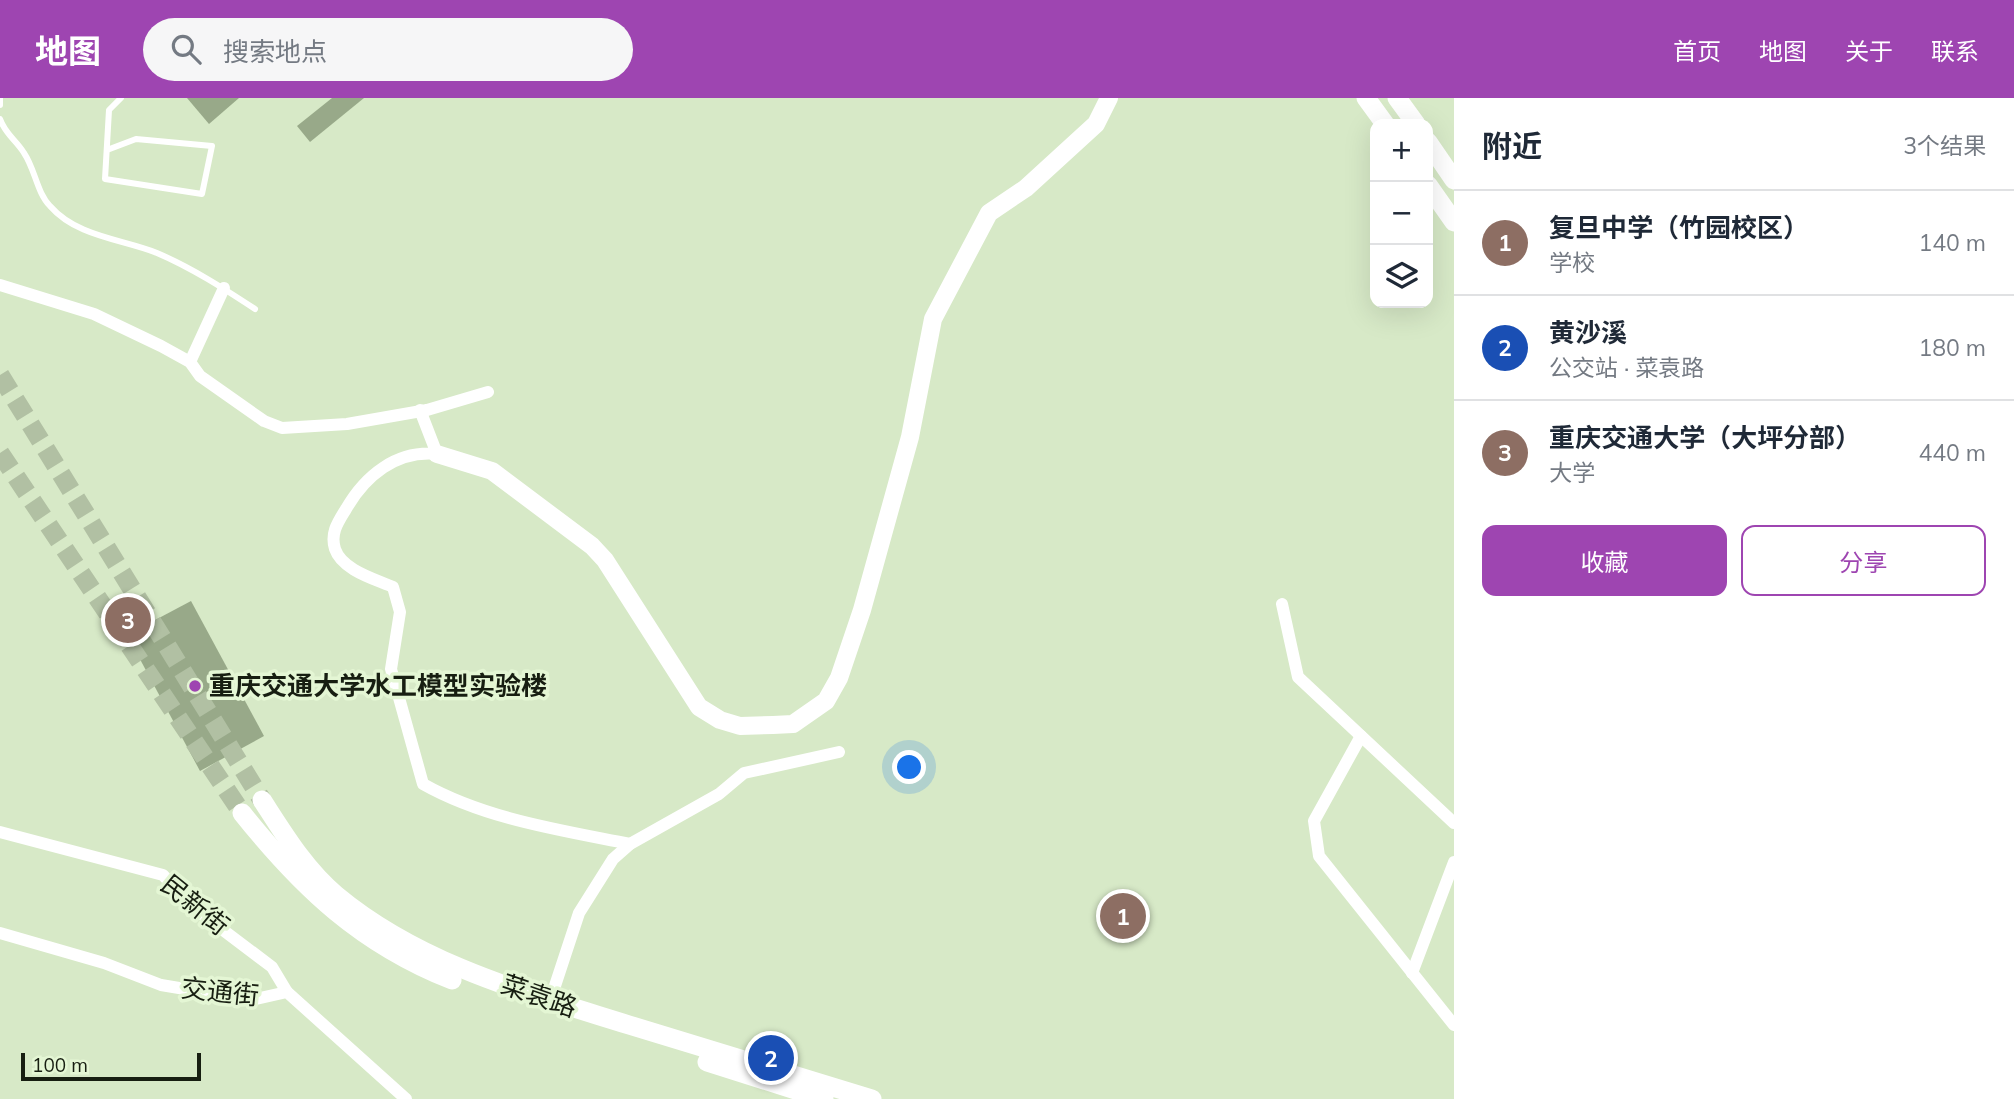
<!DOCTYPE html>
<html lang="zh">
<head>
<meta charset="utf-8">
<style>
	body { margin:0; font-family:Mulish,"Noto Sans SC",sans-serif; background:#f6f6f7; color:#1f2937 }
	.controls { position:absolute; right:21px; top:21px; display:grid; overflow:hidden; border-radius:14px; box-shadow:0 7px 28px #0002 }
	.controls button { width:63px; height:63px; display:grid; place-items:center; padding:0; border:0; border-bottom:2px solid #e0e1e3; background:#fff; color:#1f2937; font:35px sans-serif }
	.scale { position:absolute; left:21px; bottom:18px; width:180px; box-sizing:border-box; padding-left:7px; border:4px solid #171e11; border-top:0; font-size:19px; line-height:24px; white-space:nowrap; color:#171e11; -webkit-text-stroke:5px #e4f6d4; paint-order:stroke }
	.you { position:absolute; left:910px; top:670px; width:24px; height:24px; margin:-18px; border:5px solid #fff; border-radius:50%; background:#1a73e8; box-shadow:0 0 0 10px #1a73e833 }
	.badge { display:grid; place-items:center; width:46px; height:46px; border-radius:50%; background:#9e45b1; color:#fff; font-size:23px; font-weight:700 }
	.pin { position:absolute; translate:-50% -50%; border:4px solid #fff; box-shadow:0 2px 7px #0006 }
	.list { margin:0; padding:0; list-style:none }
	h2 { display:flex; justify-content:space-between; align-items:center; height:91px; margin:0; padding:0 28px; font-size:30px }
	h2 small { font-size:23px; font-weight:400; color:#747a83 }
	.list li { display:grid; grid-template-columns:46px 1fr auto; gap:21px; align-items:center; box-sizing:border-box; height:105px; padding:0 28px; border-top:2px solid #e0e1e3 }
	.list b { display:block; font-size:26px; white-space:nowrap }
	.list p { margin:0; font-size:23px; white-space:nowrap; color:#747a83 }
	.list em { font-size:23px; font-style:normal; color:#747a83 }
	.actions { display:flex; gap:14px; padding:21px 28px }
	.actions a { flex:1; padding:16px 0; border:2px solid #9e45b1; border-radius:14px; text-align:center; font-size:24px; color:#9e45b1 }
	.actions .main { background:#9e45b1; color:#fff }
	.icon { flex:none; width:38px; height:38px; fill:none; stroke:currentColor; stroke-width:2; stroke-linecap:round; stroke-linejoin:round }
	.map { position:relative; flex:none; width:1454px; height:1001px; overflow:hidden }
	header { display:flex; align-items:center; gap:42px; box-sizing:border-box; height:98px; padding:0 35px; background:#9e45b1; color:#fff }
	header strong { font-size:33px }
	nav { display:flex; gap:38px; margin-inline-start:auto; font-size:24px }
	.search { width:490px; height:63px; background:#f6f6f7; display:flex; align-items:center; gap:18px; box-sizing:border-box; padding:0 24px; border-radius:38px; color:#747a83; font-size:26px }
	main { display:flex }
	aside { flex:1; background:#fff }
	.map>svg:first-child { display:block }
	.building { fill:#98a989 }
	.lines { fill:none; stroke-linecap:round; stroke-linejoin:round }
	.primary-tunnel { stroke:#b1c0a3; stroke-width:19; stroke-dasharray:19 10; stroke-linecap:butt }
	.lane { stroke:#fff; stroke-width:6 }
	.street { stroke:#fff; stroke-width:12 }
	.secondary { stroke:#fff; stroke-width:18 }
	.primary { stroke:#fff; stroke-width:19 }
	.poi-dot { fill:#9e45b1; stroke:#e4f6d4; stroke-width:2.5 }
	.labels { text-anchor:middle; stroke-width:7; stroke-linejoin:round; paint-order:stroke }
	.poi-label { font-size:26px; font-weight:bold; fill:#171e11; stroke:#e4f6d4; text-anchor:start }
	.street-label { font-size:26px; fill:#171e11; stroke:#e4f6d4 }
</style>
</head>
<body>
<header>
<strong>地图</strong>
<div class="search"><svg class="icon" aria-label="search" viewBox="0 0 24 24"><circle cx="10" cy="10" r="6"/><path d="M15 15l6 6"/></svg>搜索地点</div>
<nav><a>首页</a><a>地图</a><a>关于</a><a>联系</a></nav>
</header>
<main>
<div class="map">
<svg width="1454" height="1001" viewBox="0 0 1454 1001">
	<rect width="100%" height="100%" fill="#d7e9c7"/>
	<g class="building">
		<polygon points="187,0 239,0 209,26"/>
		<polygon points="332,0 364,0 310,44 297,28"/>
		<polygon points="191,503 264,638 200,673 127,537"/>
	</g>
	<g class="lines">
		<g class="primary-tunnel">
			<polyline points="0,277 262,702"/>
			<polyline points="0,355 242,715"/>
		</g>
		<g class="lane">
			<polyline points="0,7 0,0"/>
			<path d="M0 21C5 36 16 42 24 55 35 71 37 95 50 108 77 139 122 141 157 155 192 170 223 190 255 211"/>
			<polyline points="107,52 136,41 212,48 202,96 105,81 109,12 121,0"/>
		</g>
		<g class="street">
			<polyline points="0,187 94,216 161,248 190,264 200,278 264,323 282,330 347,326 427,312 488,294"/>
			<polyline points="190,264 224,190"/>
			<path d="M420 312 437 356C396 352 365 378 346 411 338 424 330 435 335 451 342 472 375 481 393 489L400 514 391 571 423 686C485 721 560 732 630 746"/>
			<polyline points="1282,506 1298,579 1454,725"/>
			<polyline points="1361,638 1314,723 1319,758 1454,927"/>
			<polyline points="0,734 163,777 190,807 272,869 287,894"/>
			<polyline points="0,835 104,865 161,887 251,902 287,894 406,1001"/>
			<polyline points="1412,875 1454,764"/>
			<polyline points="550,903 579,815 613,761 630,746 719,696 744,675 839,654"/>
		</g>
		<polyline class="secondary" points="437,356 492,373 592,448 605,462 699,609 720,622 740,628 773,627 793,626 826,603 839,580 862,512 910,339 933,221 989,115 1026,90 1096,26 1109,0"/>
		<g class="primary">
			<polyline points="1366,0 1385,26"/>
			<polyline points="1397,0 1416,26"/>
			<polyline points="1428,44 1454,82"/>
			<polyline points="1428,87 1454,124"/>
			<path d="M262 702C284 736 305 771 336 797 420 867 527 895 629 927 710 952 791 976 872 1001"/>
			<path d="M242 715C302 790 361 846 452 882"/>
			<polyline points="707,964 824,1001"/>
		</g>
	</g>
	<circle class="poi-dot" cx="195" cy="588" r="7"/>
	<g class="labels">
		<g class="poi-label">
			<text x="209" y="597">重庆交通大学水工模型实验楼</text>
		</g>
		<g class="street-label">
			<text transform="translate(195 807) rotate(39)" y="9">民新街</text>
			<text transform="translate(220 894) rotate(6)" y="9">交通街</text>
			<text transform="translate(539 898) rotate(19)" y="9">菜袁路</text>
		</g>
	</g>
</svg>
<div class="controls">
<button>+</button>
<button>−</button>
<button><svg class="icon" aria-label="layers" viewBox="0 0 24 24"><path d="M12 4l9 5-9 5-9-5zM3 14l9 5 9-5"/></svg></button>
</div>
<div class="scale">100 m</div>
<div class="you"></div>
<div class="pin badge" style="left:1123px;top:818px;background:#8d6e63">1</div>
<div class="pin badge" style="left:771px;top:960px;background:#1a4fb4">2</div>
<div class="pin badge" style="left:128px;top:522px;background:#8d6e63">3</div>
</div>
<aside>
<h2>附近<small>3个结果</small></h2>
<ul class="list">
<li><span class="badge" style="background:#8d6e63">1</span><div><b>复旦中学（竹园校区）</b><p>学校</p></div><em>140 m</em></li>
<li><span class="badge" style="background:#1a4fb4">2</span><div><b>黄沙溪</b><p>公交站 · 菜袁路</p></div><em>180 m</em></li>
<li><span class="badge" style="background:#8d6e63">3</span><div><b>重庆交通大学（大坪分部）</b><p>大学</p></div><em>440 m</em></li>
</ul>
<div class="actions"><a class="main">收藏</a><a>分享</a></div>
</aside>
</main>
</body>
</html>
